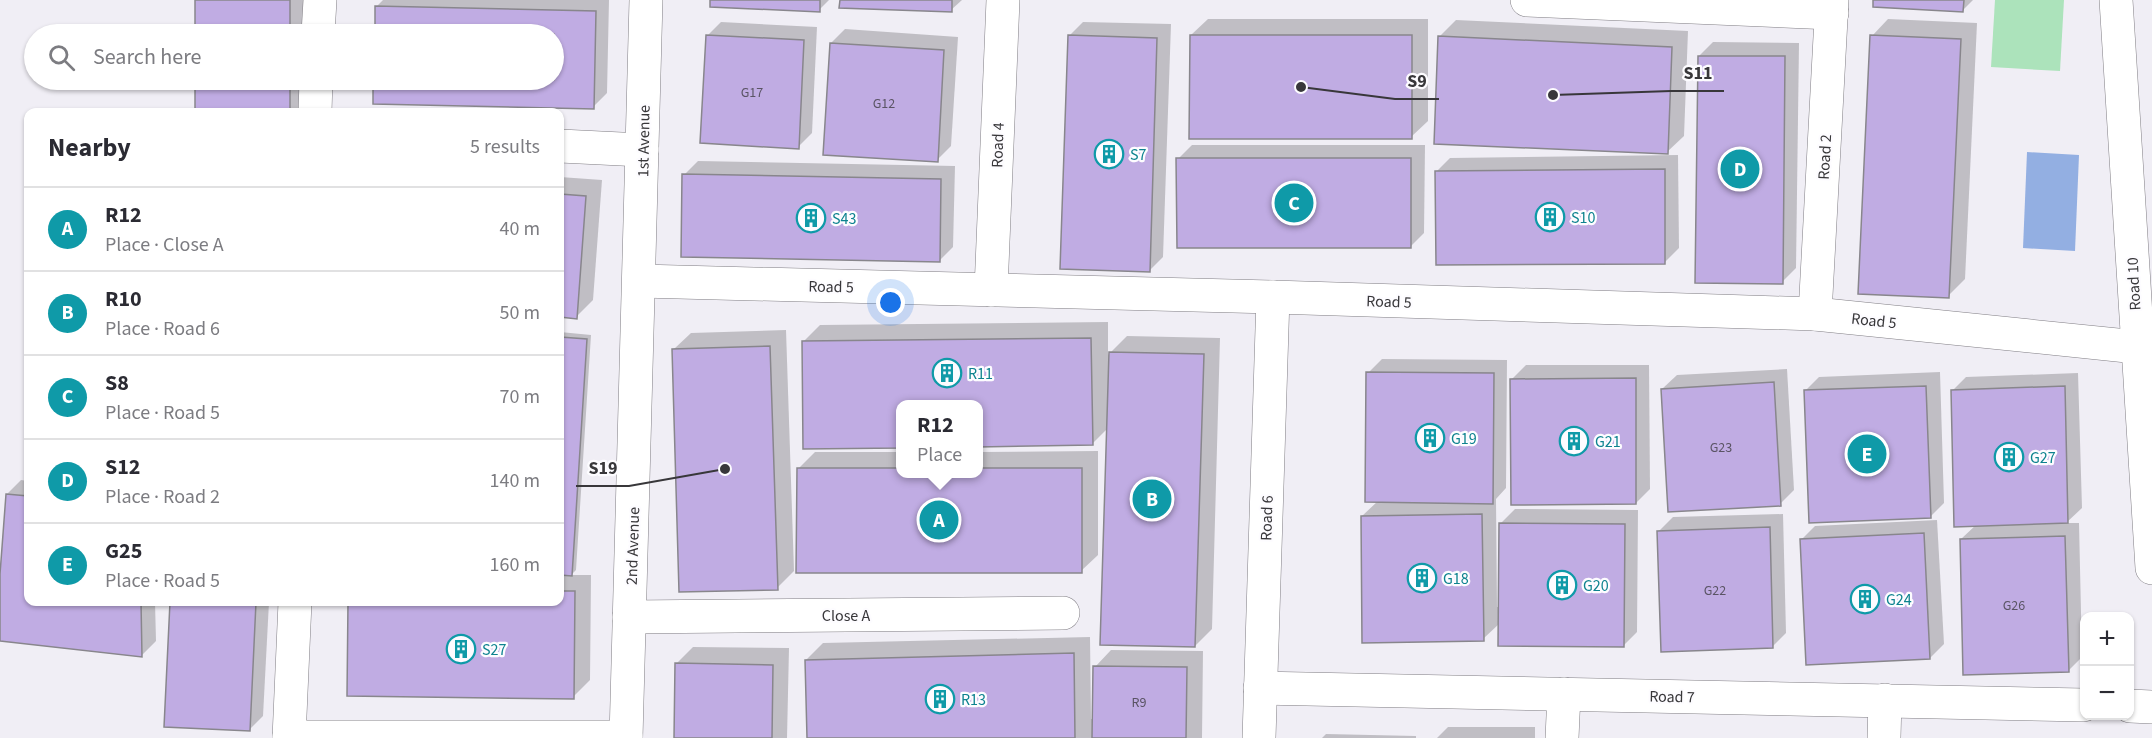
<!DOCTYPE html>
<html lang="en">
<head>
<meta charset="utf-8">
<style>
	body { margin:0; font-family:"Source Sans 3",sans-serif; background:#f2f2f3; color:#2b2b33 }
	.controls { position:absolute; right:18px; bottom:18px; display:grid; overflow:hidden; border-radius:12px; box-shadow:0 2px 4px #0004 }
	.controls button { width:54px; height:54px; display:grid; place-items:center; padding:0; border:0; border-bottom:2px solid #e1e1e2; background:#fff; color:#2b2b33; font:30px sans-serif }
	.you { position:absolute; left:891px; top:303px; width:21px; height:21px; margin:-15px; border:4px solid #fff; border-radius:50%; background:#1a73e8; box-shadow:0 0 0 9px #1a73e833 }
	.badge { display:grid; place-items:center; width:39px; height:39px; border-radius:50%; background:#db2777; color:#fff; font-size:20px; font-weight:700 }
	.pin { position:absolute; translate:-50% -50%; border:3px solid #fff; box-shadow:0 2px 6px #0006 }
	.popup { position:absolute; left:896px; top:400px; width:87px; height:78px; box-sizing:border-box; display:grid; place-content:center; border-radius:12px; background:#fff; filter:drop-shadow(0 2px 4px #0005); font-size:20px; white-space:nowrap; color:#7c7c81 }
	.popup b { font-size:22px; color:#2b2b33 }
	.popup::after { content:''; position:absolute; left:50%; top:100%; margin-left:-12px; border:12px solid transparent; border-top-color:#fff }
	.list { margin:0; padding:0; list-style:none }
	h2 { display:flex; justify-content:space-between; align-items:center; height:78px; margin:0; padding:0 24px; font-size:26px }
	h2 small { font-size:20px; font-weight:400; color:#7c7c81 }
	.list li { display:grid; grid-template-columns:39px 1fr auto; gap:18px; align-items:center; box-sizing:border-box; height:84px; padding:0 24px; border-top:2px solid #e1e1e2 }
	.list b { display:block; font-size:22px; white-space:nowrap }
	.list p { margin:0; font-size:20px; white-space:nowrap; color:#7c7c81 }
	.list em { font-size:20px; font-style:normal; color:#7c7c81 }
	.icon { flex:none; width:33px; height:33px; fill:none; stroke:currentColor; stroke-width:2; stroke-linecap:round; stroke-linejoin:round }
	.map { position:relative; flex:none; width:2152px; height:738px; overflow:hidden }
	.search { position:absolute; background:#fff; box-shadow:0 2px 4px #0004; left:24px; top:24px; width:540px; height:66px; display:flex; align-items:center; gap:15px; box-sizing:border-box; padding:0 21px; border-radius:33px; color:#7c7c81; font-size:22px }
	.panel { position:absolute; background:#fff; box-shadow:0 2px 4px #0004; left:24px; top:108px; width:540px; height:498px; border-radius:12px }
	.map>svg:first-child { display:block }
	.green { fill:#ace3bb }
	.water { fill:#93afe2 }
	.shadow { fill:#0003 }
	.building { fill:#c0ace3; stroke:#88868c; stroke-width:1.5 }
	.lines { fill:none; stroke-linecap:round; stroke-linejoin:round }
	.minor-casing { stroke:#807e84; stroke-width:34 }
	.minor { stroke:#fff; stroke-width:33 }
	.labels { text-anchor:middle; stroke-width:4.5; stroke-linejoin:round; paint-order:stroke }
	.number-label { font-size:14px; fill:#5a5464 }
	.street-label { font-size:16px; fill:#38373a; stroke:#fdfcff }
	.culture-label { font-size:16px; fill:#0d838f; stroke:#fdfcff; text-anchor:start }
	.leader { fill:none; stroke:#38373a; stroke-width:2 }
	.callout-dot { fill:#38373a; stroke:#fdfcff; stroke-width:2 }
	.callout-label { font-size:18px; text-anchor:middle; font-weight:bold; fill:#38373a; stroke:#fdfcff; stroke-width:4.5; stroke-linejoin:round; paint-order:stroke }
</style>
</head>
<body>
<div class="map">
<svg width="2152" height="738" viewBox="0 0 2152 738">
	<rect width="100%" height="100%" fill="#f0eef5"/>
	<polygon class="green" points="1995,0 2064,0 2060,71 1991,67"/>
	<polygon class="water" points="2027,152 2079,155 2075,251 2023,248"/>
	<g class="shadow">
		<rect x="196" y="0" width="110" height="34"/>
		<polygon points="383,0 609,0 607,93 593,107 374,102 375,80 554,80 554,34 376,34 377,6"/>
		<polygon points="712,0 829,0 819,10"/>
		<polygon points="841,0 962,0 951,10"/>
		<polygon points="1875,0 1973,0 1963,10"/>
		<polygon points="1208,19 1428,19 1428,121 1411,137 1191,35"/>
		<polygon points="1888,19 1977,23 1965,279 1948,296 1872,36"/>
		<polygon points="1456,20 1688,31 1684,136 1667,152 1440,36"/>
		<polygon points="721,22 817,27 812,133 798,147 707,36"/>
		<polygon points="1083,22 1171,24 1163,257 1149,271 1069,36"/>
		<polygon points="845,29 958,37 951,146 937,160 831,43"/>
		<polygon points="1713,42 1799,43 1796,268 1782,282 1699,56"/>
		<rect x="197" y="80" width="109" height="32"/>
		<polygon points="1192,145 1425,145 1424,233 1410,247 1178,159"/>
		<polygon points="1678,155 1679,248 1665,262 1436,172 1450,158"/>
		<polygon points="698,161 955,166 953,247 939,261 684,175"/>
		<polygon points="560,177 602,180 593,300 576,317 560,316"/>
		<polygon points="1108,322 1108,355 1127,336 1220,338 1212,629 1195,646 1108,428 1092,444 978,445 978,404 900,404 900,446 803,342 820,325"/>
		<polygon points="786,330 794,571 777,588 674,349 691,333"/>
		<polygon points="560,332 591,335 576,570 571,575 591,575 590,680 573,697 349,695 350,602 560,602"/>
		<polygon points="1382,359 1507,360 1506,488 1496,499 1497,607 1500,607 1501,523 1515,509 1638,510 1637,632 1623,646 1500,623 1483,639 1362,516 1378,501 1368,373"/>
		<polygon points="1526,365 1649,365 1650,489 1636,503 1512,379"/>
		<polygon points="1787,369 1794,490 1780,504 1662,389 1677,375"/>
		<polygon points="1940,372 1944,503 1930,517 1805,391 1819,377"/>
		<polygon points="2078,373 2082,508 2066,523 2079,523 2082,657 2068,671 1961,539 1976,525 1952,391 1966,377"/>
		<polygon points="1098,451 1098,555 1081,571 798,469 815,452 900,452 900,474 978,474 978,452"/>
		<polygon points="21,480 28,481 28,602 155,602 156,641 142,655 0,640 0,595 7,494"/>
		<polygon points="1783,514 1786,633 1772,647 1659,531 1673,517"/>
		<polygon points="1937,520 1944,644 1930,658 1801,540 1815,526"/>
		<polygon points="171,602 269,602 263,716 249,730 165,725"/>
		<polygon points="1090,637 1091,719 1094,719 1095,667 1111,650 1203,651 1202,738 808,738 806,660 823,643"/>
		<polygon points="693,647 789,648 787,738 675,738 676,664"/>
		<polygon points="1448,727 1535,727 1535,738 1437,738"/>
		<polygon points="1326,734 1416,736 1416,738 1322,738"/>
	</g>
	<g class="building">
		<rect x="195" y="0" width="95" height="34"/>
		<polygon points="710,0 820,0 820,12 710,7"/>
		<polygon points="840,0 952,0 952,12 839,8"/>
		<polygon points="1873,0 1964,0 1963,12 1873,7"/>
		<polygon points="375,6 596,11 594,109 373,104 373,80 554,80 554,34 375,34"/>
		<polygon points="706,35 804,40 799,149 700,143"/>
		<polygon points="1068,35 1157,38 1150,272 1060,269"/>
		<polygon points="1190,35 1412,35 1412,139 1189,139"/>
		<polygon points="1870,35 1961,39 1949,298 1858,294"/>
		<polygon points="1438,36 1672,47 1668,154 1434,144"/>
		<polygon points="830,43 944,50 938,162 823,155"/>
		<polygon points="1698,56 1785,56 1783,284 1695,283"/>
		<rect x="195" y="80" width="95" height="32"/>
		<polygon points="1176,158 1411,158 1411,248 1177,248"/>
		<polygon points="1665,169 1665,264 1436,265 1435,171"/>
		<polygon points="682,174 941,179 940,262 681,257"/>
		<polygon points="560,194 586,196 577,319 560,317"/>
		<polygon points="560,337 587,339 572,576 560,575"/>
		<polygon points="1091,338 1093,445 978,447 978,404 900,404 900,448 803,449 802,341"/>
		<polygon points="770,346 778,590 679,592 672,349"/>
		<polygon points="1109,352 1204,354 1195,647 1100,645"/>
		<polygon points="1366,372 1494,373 1493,504 1365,502"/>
		<polygon points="1636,378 1636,504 1511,505 1510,379"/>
		<polygon points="1774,382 1781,506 1668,512 1661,389"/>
		<polygon points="1926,386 1931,518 1809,523 1804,390"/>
		<polygon points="2065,386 2068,523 1954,527 1951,390"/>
		<polygon points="797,468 900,468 900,474 978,474 978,468 1082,468 1082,573 796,573"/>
		<polygon points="6,494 28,496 28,602 141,602 142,657 0,641 0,574"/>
		<polygon points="1482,514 1484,641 1362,643 1361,516"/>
		<polygon points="1499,523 1625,524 1624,647 1498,646"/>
		<polygon points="1770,527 1773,648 1661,652 1657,531"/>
		<polygon points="1924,533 1930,659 1806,665 1800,539"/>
		<polygon points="2065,536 2069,672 1963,675 1960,539"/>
		<polygon points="560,591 575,591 574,699 347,696 348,602 560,602"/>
		<polygon points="170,602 256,602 250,731 164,727"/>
		<polygon points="1074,653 1075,738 807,738 805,660"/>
		<polygon points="675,663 773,665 772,738 674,738"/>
		<polygon points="1093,666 1187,667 1186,738 1092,738"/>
	</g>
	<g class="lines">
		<g class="minor-casing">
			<g id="minor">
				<polyline points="1527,0 1832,13"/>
				<polyline points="2116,0 2152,568"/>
				<polyline points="318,34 320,0"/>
				<polyline points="315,112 316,80"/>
				<polyline points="560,146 642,150"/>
				<polyline points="640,281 1273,297 1815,314 2137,347"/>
				<polyline points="991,290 1003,0"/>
				<polyline points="1815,314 1832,0"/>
				<polyline points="629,617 1063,613"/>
				<polyline points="1260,688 2084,705"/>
				<polyline points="2130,706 2152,707"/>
				<polyline points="289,737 626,737"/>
				<polyline points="289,738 295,602"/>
				<polyline points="626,738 646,0"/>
				<polyline points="1259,738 1273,297"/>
				<polyline points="1562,738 1564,694"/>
				<polyline points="1884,738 1885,700"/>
			</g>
		</g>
		<use href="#minor" class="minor"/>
	</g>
	<defs>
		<g id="building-ring" transform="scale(1.5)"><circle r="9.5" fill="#fdfcff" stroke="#0f9aa8" stroke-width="1.5"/><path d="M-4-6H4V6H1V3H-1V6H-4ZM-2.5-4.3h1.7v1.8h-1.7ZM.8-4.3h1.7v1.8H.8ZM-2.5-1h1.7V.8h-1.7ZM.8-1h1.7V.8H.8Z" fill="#0f9aa8"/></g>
	</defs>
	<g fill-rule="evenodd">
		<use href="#building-ring" x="1109" y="154"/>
		<use href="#building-ring" x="1550" y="217"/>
		<use href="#building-ring" x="811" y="218"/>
		<use href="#building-ring" x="947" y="373"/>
		<use href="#building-ring" x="1430" y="438"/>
		<use href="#building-ring" x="1574" y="441"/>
		<use href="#building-ring" x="2009" y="457"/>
		<use href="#building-ring" x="1422" y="578"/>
		<use href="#building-ring" x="1562" y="585"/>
		<use href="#building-ring" x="1865" y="599"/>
		<use href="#building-ring" x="461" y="649"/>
		<use href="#building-ring" x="940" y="699"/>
	</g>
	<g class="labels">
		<g class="number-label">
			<text x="752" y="97">G17</text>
			<text x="884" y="108">G12</text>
			<text x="1721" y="452">G23</text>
			<text x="1715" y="595">G22</text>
			<text x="2014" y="610">G26</text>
			<text x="1139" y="707">R9</text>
		</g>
		<g class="street-label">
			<text transform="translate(643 141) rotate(-89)" y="6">1st Avenue</text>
			<text transform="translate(997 145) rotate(-88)" y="6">Road 4</text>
			<text transform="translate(1824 157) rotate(-87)" y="6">Road 2</text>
			<text transform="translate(2133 284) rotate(-93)" y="6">Road 10</text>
			<text transform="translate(831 286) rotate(1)" y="6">Road 5</text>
			<text transform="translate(1389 301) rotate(2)" y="6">Road 5</text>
			<text transform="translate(1874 320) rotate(6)" y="6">Road 5</text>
			<text transform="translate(1266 518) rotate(-88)" y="6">Road 6</text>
			<text transform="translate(632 546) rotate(-88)" y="6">2nd Avenue</text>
			<text x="846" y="621">Close A</text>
			<text transform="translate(1672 696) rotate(1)" y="6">Road 7</text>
		</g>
		<g class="culture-label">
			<text x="1130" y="160">S7</text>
			<text x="1571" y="223">S10</text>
			<text x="832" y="224">S43</text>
			<text x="968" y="379">R11</text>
			<text x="1451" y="444">G19</text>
			<text x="1595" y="447">G21</text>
			<text x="2030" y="463">G27</text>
			<text x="1443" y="584">G18</text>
			<text x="1583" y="591">G20</text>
			<text x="1886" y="605">G24</text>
			<text x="482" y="655">S27</text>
			<text x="961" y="705">R13</text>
		</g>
	</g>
	<path class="leader" d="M1553 95L1671 91H1724M1301 87L1395 99H1439M725 469L629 486H576"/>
	<g class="callout-dot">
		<circle cx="1553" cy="95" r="6"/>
		<circle cx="1301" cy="87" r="6"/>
		<circle cx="725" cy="469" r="6"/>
	</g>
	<g class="callout-label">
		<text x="1698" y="79">S11</text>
		<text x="1417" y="87">S9</text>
		<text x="603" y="474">S19</text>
	</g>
</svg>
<div class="controls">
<button>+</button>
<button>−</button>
</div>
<div class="you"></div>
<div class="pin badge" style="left:939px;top:520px;background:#0f9aa8">A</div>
<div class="popup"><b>R12</b>Place</div>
<div class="pin badge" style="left:1152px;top:499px;background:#0f9aa8">B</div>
<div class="pin badge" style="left:1294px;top:203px;background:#0f9aa8">C</div>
<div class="pin badge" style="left:1740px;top:169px;background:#0f9aa8">D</div>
<div class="pin badge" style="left:1867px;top:454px;background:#0f9aa8">E</div>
<div class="search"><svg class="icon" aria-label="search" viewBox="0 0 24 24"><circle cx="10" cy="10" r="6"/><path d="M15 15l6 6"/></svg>Search here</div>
<section class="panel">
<h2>Nearby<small>5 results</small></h2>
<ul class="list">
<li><span class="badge" style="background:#0f9aa8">A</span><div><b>R12</b><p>Place · Close A</p></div><em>40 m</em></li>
<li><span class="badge" style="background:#0f9aa8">B</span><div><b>R10</b><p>Place · Road 6</p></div><em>50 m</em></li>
<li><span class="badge" style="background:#0f9aa8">C</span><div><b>S8</b><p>Place · Road 5</p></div><em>70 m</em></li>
<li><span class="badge" style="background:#0f9aa8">D</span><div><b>S12</b><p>Place · Road 2</p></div><em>140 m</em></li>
<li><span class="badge" style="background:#0f9aa8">E</span><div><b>G25</b><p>Place · Road 5</p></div><em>160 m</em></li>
</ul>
</section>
</div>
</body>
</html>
